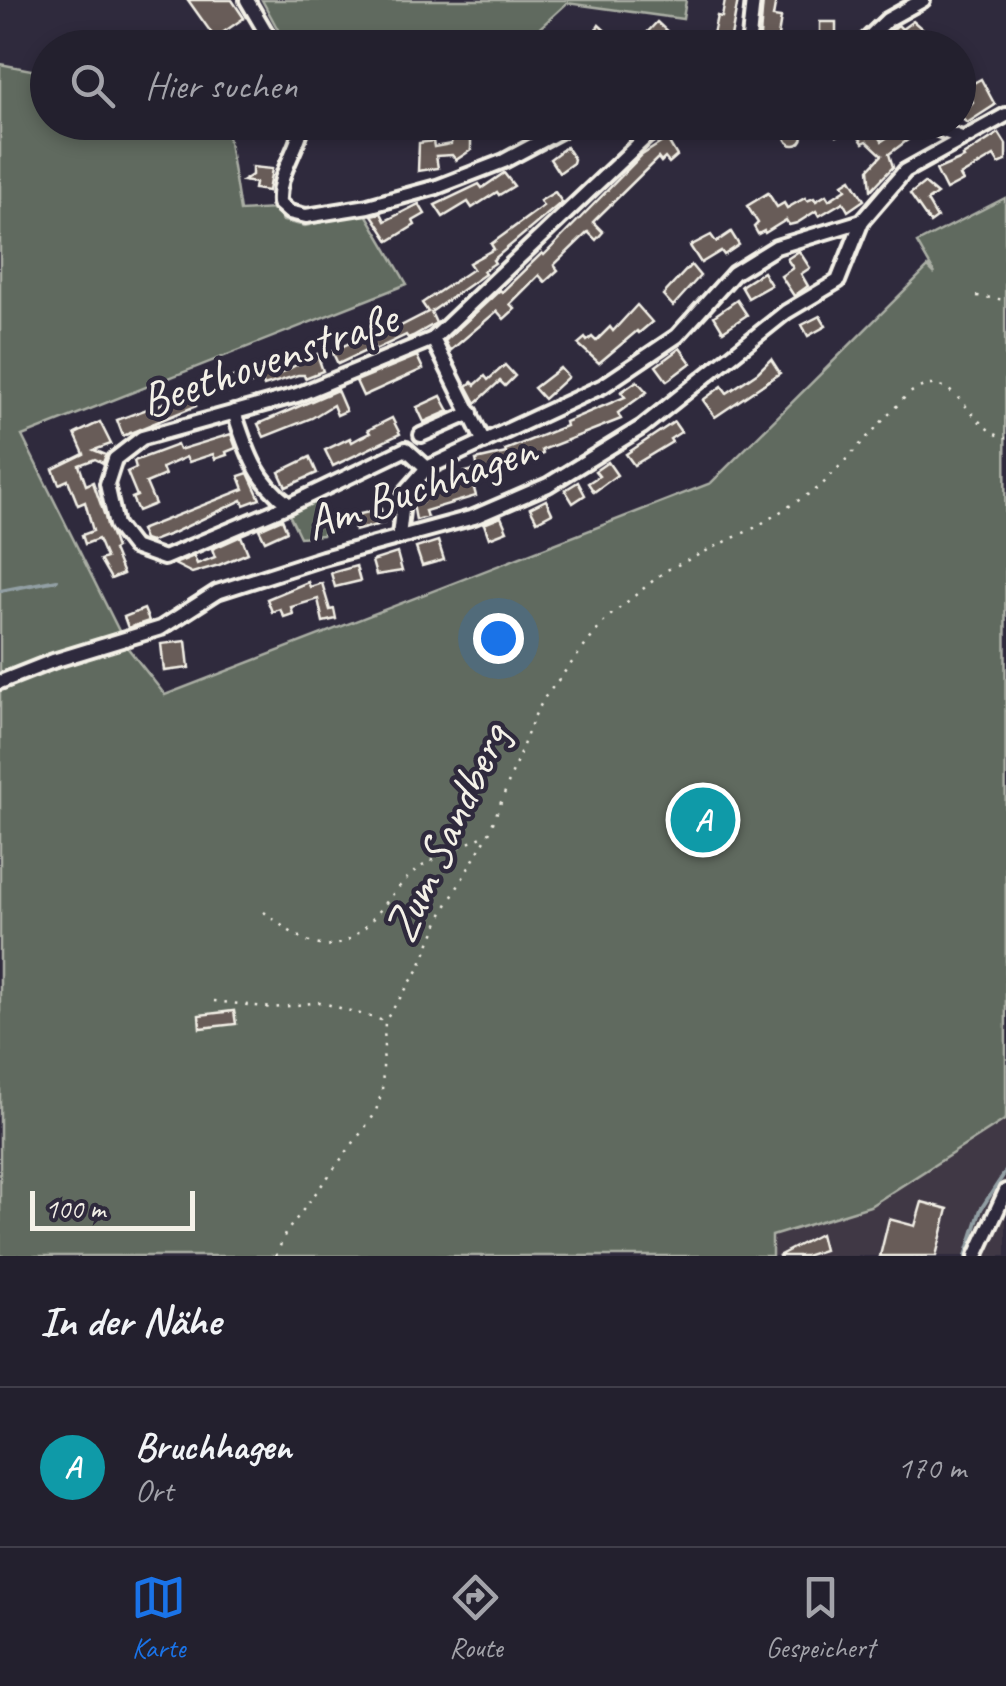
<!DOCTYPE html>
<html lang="de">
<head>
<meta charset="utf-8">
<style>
	body { margin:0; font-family:Caveat,sans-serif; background:#2b2836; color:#f1f3f6 }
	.scale { position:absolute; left:30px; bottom:25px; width:165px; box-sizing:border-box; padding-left:10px; border:5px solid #f4f1e8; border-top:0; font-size:28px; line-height:35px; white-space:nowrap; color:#f4f1e8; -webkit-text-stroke:8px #2f2a3d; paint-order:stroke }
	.you { position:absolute; left:498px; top:638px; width:35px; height:35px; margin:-25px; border:8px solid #fff; border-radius:50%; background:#1a73e8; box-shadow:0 0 0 15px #1a73e833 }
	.badge { display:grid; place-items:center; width:65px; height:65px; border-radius:50%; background:#1a73e8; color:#fff; font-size:32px; font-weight:700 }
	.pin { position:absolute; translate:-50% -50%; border:5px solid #fff; box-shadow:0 2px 10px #0006 }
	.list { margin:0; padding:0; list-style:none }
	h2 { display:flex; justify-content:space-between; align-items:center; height:130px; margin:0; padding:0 40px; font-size:42px }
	h2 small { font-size:32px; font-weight:400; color:#a3a3aa }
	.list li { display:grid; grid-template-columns:65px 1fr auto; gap:30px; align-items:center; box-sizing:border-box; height:160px; padding:0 40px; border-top:2px solid #403e4a }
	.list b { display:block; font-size:38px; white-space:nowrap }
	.list p { margin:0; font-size:32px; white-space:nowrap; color:#a3a3aa }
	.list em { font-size:32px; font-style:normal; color:#a3a3aa }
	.icon { flex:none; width:55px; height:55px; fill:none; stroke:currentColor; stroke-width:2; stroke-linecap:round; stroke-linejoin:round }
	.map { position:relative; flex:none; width:1006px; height:1256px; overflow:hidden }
	.search { position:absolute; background:#23202e; box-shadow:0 5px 15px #0003; left:30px; right:30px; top:30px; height:110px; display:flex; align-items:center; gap:25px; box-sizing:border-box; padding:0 35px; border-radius:55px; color:#a3a3aa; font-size:38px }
	.sheet { height:290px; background:#23202e }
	nav { display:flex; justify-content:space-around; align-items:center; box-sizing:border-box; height:140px; border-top:2px solid #403e4a; background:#23202e; font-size:28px; color:#a3a3aa }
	nav a { display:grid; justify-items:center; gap:5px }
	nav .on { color:#1a73e8 }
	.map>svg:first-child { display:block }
	.built { fill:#403945 }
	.green { fill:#606b5f; stroke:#aaaea4; stroke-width:2.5 }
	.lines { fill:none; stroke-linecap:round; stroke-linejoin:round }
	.stream { stroke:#929fa4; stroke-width:4 }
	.building { fill:#685c58; stroke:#f4f1e8; stroke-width:2.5 }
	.minor-casing { stroke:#f4f1e8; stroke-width:20 }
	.path { stroke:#f4f1e8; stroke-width:2.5; stroke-dasharray:2.5 8; stroke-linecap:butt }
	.minor { stroke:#2f2a3d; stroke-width:12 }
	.labels { text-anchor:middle; stroke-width:9; stroke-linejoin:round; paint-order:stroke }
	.street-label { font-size:48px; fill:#f4f1e8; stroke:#2f2a3d }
</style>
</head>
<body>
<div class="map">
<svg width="1006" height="1256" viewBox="0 0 1006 1256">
	<rect width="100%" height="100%" fill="#2f2a3d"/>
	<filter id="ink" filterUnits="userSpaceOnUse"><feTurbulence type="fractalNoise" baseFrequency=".01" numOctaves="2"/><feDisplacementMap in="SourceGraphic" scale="20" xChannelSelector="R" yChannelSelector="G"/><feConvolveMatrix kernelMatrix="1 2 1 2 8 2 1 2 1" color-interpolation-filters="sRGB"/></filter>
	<g filter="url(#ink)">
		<polygon class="built" points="1006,1119 1006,1256 772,1256 772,1236 870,1206"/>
		<g class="green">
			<polygon points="262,0 686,0 683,19 567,3 519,47 288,48"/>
			<polygon points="0,64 47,73 48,122 226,123 240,211 276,209 283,221 305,226 365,212 407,284 22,436 127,647 165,695 711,483 928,267 935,274 917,243 1005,198 1006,1119 870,1206 772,1236 772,1256 0,1256"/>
			<polygon points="318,493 332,525 322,535 300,537 286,508"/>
		</g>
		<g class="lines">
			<g class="stream">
				<polyline points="0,591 57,580"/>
				<polyline points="966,1256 981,1209 1006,1171"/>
			</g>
		</g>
		<g class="building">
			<polygon points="188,0 232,0 244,18 215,38"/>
			<polygon points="725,0 738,0 729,48 710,48 717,16 722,17"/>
			<polygon points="763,0 776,0 773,17 781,18 776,48 759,48"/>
			<polygon points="913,21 927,33 914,48 901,37 897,41 886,35 898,25 902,29"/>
			<polygon points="657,22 671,35 659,48 650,48 641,39"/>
			<rect x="820" y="22" width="16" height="14"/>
			<polygon points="599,25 612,37 605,48 597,48 589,41"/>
			<polygon points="981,79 995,105 967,123 959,116 973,102 968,86"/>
			<polygon points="617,122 650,122 629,139"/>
			<polygon points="700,122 734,122 707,136"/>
			<polygon points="829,122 871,122 882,141 901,128 909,139 889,154 893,167 871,190 869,169 882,155 867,141 863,143 853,127 837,136"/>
			<circle cx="794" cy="136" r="9"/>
			<polygon points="471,130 471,150 456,160 452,155 436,156 438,168 418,171 419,143 433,141 434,147 451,144 453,134"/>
			<polygon points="999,133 1006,144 1006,161 999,164 994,156 960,176 963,181 946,190 936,170 964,158 963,156"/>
			<polygon points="667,139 677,156 669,163 665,158 661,162 658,158 596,219 593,222 603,232 596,240 588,232 554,265 558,270 545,282 539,275 510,304 515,309 504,319 497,311 450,351 445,341 500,290 502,292 542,253 544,255 642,155"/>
			<polygon points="566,147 574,159 573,163 559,173 550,159"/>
			<polygon points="252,167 272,169 268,191 254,189 255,183 243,181 252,175"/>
			<polygon points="504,173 514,186 499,195 497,192 472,208 468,202 443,217 435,205 479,184 482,188"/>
			<polygon points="851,179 864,200 848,211 843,202 819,216 816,211 797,223 789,225 786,220 765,233 764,231 758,234 754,227 758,223 747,206 768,193 777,207 784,203 787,208 805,198 807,201 814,198 816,201 826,195 829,200 846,189 843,184"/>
			<polygon points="924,183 937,194 927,201 937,218 930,223 910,194"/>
			<polygon points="555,192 562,202 493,260 495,263 483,271 485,274 431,312 436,323 413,336 408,338 406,335 375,350 374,347 338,364 332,351 361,338 359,334 383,325 387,333 428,312 422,303 473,269 469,263 494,249 491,244 543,206 540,201"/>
			<polygon points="419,204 425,214 413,221 415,225 389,241 372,215 381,213 385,221"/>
			<polygon points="731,232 739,245 724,255 721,251 701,263 690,246 711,235 716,242"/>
			<polygon points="799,251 810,268 801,274 808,286 794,296 781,276 793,268 787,259"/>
			<polygon points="691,265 700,276 673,306 663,295"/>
			<polygon points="763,272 771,285 748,298 741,286"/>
			<polygon points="737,300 747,315 723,331 714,316"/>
			<polygon points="637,305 652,322 639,333 637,331 599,363 578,344 585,338 587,341 592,337 596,341 610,327 613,331"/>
			<polygon points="820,316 826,326 808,336 802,325"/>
			<polygon points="680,348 691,363 667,381 656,366"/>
			<polygon points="317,354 323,371 305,378 304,375 298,375 264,386 262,380 229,392 225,380 243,373 245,377 278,365 281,373"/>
			<polygon points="417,356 423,369 363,396 356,381"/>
			<polygon points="771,359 780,373 715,417 703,400 722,386 727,393 758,372"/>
			<polygon points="505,365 515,376 505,386 500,381 476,403 467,386 472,382 475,385 485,376 488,380"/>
			<polygon points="560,368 568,377 544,399 534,388"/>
			<polygon points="637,381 647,392 618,413 621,419 542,450 543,454 505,468 506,471 472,481 476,496 425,511 427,517 416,520 413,504 422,502 420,497 452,485 450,476 478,469 476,460 506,453 505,450 566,426 565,422 625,397 621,392"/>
			<polygon points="337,390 346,411 337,415 333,405 312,418 264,437 258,424"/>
			<polygon points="191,393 196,406 123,436 117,420"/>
			<polygon points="441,396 449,411 424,422 417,407"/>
			<polygon points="392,418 400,434 333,466 325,450 350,438 352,442 361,437 370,433 368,430"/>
			<polygon points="100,422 111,444 94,450 106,455 103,463 95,459 79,465 86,485 93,482 116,548 113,550 123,574 111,579 100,560 106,558 98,539 85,544 82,535 93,531 85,502 78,505 68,480 59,484 53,469 84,454 75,434"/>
			<polygon points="674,422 681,432 670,439 672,442 634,465 626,454"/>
			<polygon points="231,434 236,448 226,452 227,455 215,459 213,454 189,462 186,457 162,468 165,475 146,483 155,504 138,511 132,498 137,496 127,472 136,468 134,461 177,445 179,450"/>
			<polygon points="310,457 317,473 286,487 279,472"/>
			<polygon points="608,462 617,475 594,492 588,483 599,476 595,471"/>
			<polygon points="248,473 260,499 244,505 242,500 173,533 150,542 144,540 140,530 244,489 239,476"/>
			<polygon points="578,482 585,495 573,503 565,490"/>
			<polygon points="546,500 552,513 537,521 530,508"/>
			<polygon points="381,509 384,523 355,531 352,516"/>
			<polygon points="501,517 507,531 489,538 484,524"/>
			<polygon points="282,519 287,531 265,541 259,529"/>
			<polygon points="241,536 248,553 219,565 192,573 174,564 194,556 197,564 215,557 212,549"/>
			<polygon points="438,541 444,560 422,566 416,548"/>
			<polygon points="397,553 402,571 376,575 372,561"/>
			<polygon points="356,566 360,581 335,587 331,573"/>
			<polygon points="308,582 310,587 322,583 330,610 334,609 336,619 323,622 318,599 291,607 293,614 284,617 280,609 272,612 267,599"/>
			<polygon points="144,609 149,621 128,628 124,617"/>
			<polygon points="186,641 189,668 164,671 161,644"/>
			<polygon points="234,1011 236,1024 200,1028 199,1015"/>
			<polygon points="922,1202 948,1209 936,1256 880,1256 889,1219 915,1226"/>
			<polygon points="820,1234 824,1250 805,1256 778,1256"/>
		</g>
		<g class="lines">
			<g class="minor-casing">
				<g id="minor">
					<polyline points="247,0 275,48"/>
					<polyline points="748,48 753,0"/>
					<polyline points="858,48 887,20 923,0"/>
					<path d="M303 122C298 151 277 173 279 203L289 212 306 216 368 206 437 187 504 161 577 122"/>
					<polyline points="919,122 962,138"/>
					<polyline points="433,339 484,442"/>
					<path d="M234 412C247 451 255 480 289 505"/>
					<polyline points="421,435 471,413"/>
					<polyline points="427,468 406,449 289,505 164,558 133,547 116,525 107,484 115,459 142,438 297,395 433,339 646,137 668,122"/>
					<polyline points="399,536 404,494 427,468 603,386 677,336 734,273 776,247 862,221 905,171 1006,115"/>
					<polyline points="0,682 53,661 161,628 217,592 323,558 474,517 548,485 642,427 786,312 838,281 862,221"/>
					<polyline points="976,1256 1006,1191"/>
				</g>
			</g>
			<g class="path">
				<polyline points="977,296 1006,300"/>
				<path d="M264 912C276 921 289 932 303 939 358 968 382 894 418 869 439 854 465 845 488 834"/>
				<polyline points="214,1001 273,1008 320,1002 384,1021"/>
				<path d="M276 1256 285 1234 375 1114 382 1091 385 1021 419 969 443 912 489 833 534 717 545 697 606 619 665 571 756 527 820 487 907 395C956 359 968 431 1006 438"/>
			</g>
			<use href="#minor" class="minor"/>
		</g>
	</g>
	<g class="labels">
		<g class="street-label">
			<text transform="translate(268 358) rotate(-19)" y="17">Beethovenstraße</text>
			<text transform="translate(420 485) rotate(-19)" y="17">Am Buchhagen</text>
			<text transform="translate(445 832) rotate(-65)" y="17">Zum Sandberg</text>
		</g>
	</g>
</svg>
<div class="scale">100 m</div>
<div class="you"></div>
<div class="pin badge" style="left:703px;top:820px;background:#0f9aa8">A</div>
<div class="search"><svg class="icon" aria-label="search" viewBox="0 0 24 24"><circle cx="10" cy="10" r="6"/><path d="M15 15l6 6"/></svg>Hier suchen</div>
</div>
<section class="sheet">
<h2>In der Nähe<small></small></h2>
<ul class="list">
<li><span class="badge" style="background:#0f9aa8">A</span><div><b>Bruchhagen</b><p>Ort</p></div><em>170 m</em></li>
</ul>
</section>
<nav>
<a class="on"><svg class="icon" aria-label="map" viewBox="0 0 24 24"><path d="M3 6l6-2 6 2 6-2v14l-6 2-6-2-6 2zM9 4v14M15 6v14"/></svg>Karte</a>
<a><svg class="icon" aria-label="directions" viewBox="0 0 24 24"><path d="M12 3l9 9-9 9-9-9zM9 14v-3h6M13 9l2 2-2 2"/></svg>Route</a>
<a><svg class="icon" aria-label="saved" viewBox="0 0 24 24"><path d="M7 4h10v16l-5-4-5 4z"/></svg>Gespeichert</a>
</nav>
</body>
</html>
